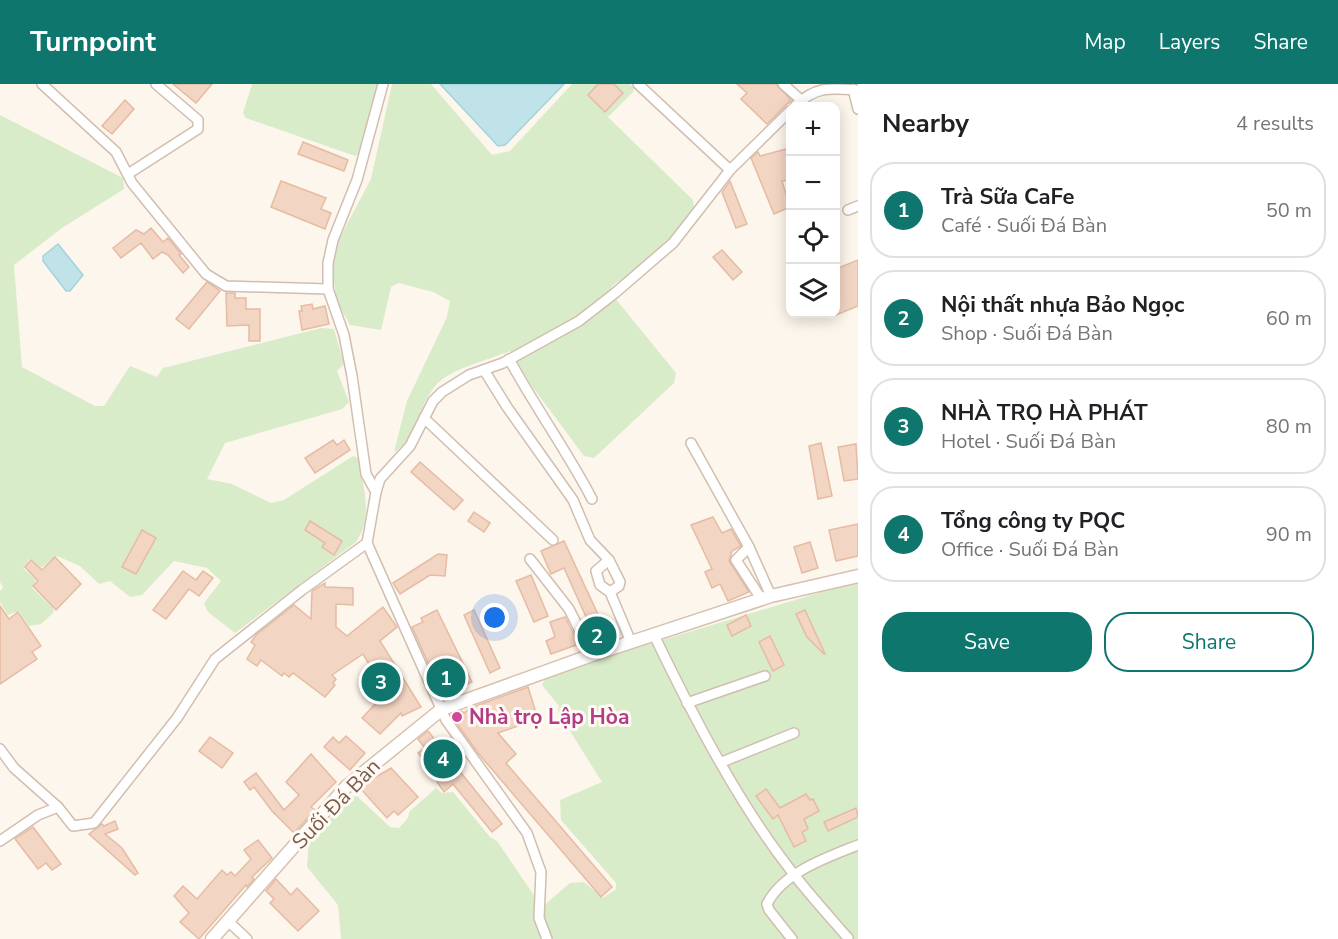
<!DOCTYPE html>
<html lang="en">
<head>
<meta charset="utf-8">
<style>
	body { margin:0; font-family:"Nunito Sans",sans-serif; background:#f2f2f2; color:#202124 }
	.controls { position:absolute; right:18px; top:18px; display:grid; overflow:hidden; border-radius:12px; box-shadow:0 3px 15px #0003 }
	.controls button { width:54px; height:54px; display:grid; place-items:center; padding:0; border:0; border-bottom:2px solid #e0e0e0; background:#fff; color:#202124; font:30px sans-serif }
	.you { position:absolute; left:495px; top:534px; width:21px; height:21px; margin:-15px; border:4px solid #fff; border-radius:50%; background:#1a73e8; box-shadow:0 0 0 9px #1a73e833 }
	.badge { display:grid; place-items:center; width:39px; height:39px; border-radius:50%; background:#0f766e; color:#fff; font-size:20px; font-weight:700 }
	.pin { position:absolute; translate:-50% -50%; border:3px solid #fff; box-shadow:0 2px 6px #0006 }
	.list { margin:0; padding:0; list-style:none }
	h2 { display:flex; justify-content:space-between; align-items:center; height:78px; margin:0; padding:0 24px; font-size:26px }
	h2 small { font-size:20px; font-weight:400; color:#757577 }
	.list li { display:grid; grid-template-columns:39px 1fr auto; gap:18px; align-items:center; box-sizing:border-box; height:96px; margin:0 12px 12px; padding:0 12px; border:2px solid #e0e0e0; border-radius:24px }
	.list b { display:block; font-size:22px; white-space:nowrap }
	.list p { margin:0; font-size:20px; white-space:nowrap; color:#757577 }
	.list em { font-size:20px; font-style:normal; color:#757577 }
	.actions { display:flex; gap:12px; padding:18px 24px }
	.actions a { flex:1; padding:14px 0; border:2px solid #0f766e; border-radius:24px; text-align:center; font-size:21px; color:#0f766e }
	.actions .main { background:#0f766e; color:#fff }
	.icon { flex:none; width:33px; height:33px; fill:none; stroke:currentColor; stroke-width:2; stroke-linecap:round; stroke-linejoin:round }
	.map { position:relative; flex:none; width:858px; height:855px; overflow:hidden }
	header { display:flex; align-items:center; gap:36px; box-sizing:border-box; height:84px; padding:0 30px; background:#0f766e; color:#fff }
	header strong { font-size:28px }
	nav { display:flex; gap:33px; margin-inline-start:auto; font-size:21px }
	main { display:flex }
	aside { flex:1; background:#fff }
	.map>svg:first-child { display:block }
	.green { fill:#d8ecc9 }
	.water { fill:#bfe3e8; stroke:#a5d3da; stroke-width:1.5 }
	.building { fill:#f3d5c3; stroke:#e6bba3; stroke-width:1.5 }
	.lines { fill:none; stroke-linecap:round; stroke-linejoin:round }
	.street-casing { stroke:#d1beb0; stroke-width:12 }
	.secondary-casing { stroke:#d6c0b0; stroke-width:15 }
	.street { stroke:#fff; stroke-width:9 }
	.secondary { stroke:#fff; stroke-width:12 }
	.hotel-dot { fill:#d1479c; stroke:#fffaf3; stroke-width:2 }
	.labels { text-anchor:middle; stroke-width:6; stroke-linejoin:round; paint-order:stroke }
	.hotel-label { font-size:21px; font-weight:bold; fill:#b23c85; stroke:#fffaf3; text-anchor:start }
	.street-label { font-size:21px; fill:#7a5c4d; stroke:#fffaf3 }
</style>
</head>
<body>
<header>
<strong>Turnpoint</strong>
<nav><a>Map</a><a>Layers</a><a>Share</a></nav>
</header>
<main>
<div class="map">
<svg width="858" height="855" viewBox="0 0 858 855">
	<rect width="100%" height="100%" fill="#fdf6ec"/>
	<g class="green">
		<polygon points="252,0 379,0 361,69 355,72 246,34 243,29"/>
		<path d="M392 0H431L492 71 510 67 572 0H630L634 4 633 8 608 33 693 116 694 125 655 172 612 202 610 208 676 289 674 299 594 374 584 372 531 301 510 267C491 275 451 285 438 299 418 319 418 354 394 368L407 317 447 233 450 217 433 208 399 199 391 203 381 246 350 241 337 218 332 186 337 159 371 95Z"/>
		<path d="M0 31 123 94 124 105 62 144 14 181 22 283 95 322H104L130 282 157 293 163 284 321 244 334 245 344 280 337 287 349 318 342 325 225 359 207 395 232 400 271 419 284 416 353 372 358 374C363 402 374 432 356 458L235 549 208 528 204 519 221 497 207 484 174 477 142 511 130 513 110 497 99 500 80 482 57 472 41 484 30 475 23 484 36 496 32 504 53 524 54 528 41 540 29 542 19 527 8 531 0 518V507L3 503 0 498Z"/>
		<polygon points="851,499 858,499 858,855 341,855 338,821 307,783 309,757 349,714 357,712 390,743 399,744 408,734 409,728 436,704 442,709 453,708 490,753 497,757 542,823 570,799 584,798 603,814 616,805 616,799 561,736 560,716 602,698 558,628 559,622 542,601 547,591"/>
	</g>
	<g class="water">
		<polygon points="440,0 564,0 505,61 498,62"/>
		<polygon points="58,160 83,191 70,207 66,207 43,177 43,172"/>
	</g>
	<g class="building">
		<polygon points="173,0 212,0 196,19"/>
		<polygon points="598,0 614,0 623,9 605,28 588,11"/>
		<polygon points="737,0 776,0 791,16 767,40 741,15 747,9"/>
		<polygon points="125,16 134,25 112,50 102,42"/>
		<polygon points="303,58 348,76 344,87 298,70"/>
		<polygon points="786,65 790,96 782,97 790,123 774,130 751,74 758,68 760,72"/>
		<polygon points="281,97 326,114 321,125 331,129 325,145 271,123"/>
		<polygon points="730,97 747,140 736,144 722,108"/>
		<polygon points="151,144 163,158 168,154 181,170 179,171 189,183 183,189 168,171 162,168 153,175 141,159 121,174 113,164 136,146 144,150"/>
		<polygon points="722,166 742,188 733,196 713,173"/>
		<polygon points="858,176 858,222 836,231 836,185"/>
		<polygon points="207,198 220,207 189,245 176,235"/>
		<polygon points="226,209 235,209 235,214 246,214 246,225 260,225 260,257 249,257 249,241 227,242"/>
		<polygon points="312,220 313,225 325,222 329,240 302,246 299,227 302,227 301,222"/>
		<polygon points="333,356 337,361 344,356 350,366 315,389 305,374"/>
		<polygon points="821,359 832,412 818,415 809,362"/>
		<polygon points="856,360 858,395 844,397 838,363"/>
		<polygon points="420,378 463,416 454,426 411,388"/>
		<polygon points="474,428 490,439 484,448 468,437"/>
		<polygon points="713,433 722,449 731,445 741,462 732,467 729,477 749,508 728,517 720,500 712,504 705,488 712,485 691,441"/>
		<polygon points="310,437 342,457 334,471 322,463 325,459 305,446"/>
		<polygon points="858,440 858,472 836,477 829,446"/>
		<polygon points="142,446 156,454 136,490 122,483"/>
		<polygon points="564,457 607,550 596,555 564,484 551,490 541,467"/>
		<polygon points="810,458 818,484 802,489 794,463"/>
		<polygon points="438,470 447,471 445,492 430,491 400,510 393,499"/>
		<polygon points="55,473 81,500 56,526 33,502 38,497 25,483 31,476 42,486"/>
		<polygon points="183,487 196,496 203,487 213,494 199,512 189,505 166,535 153,526"/>
		<polygon points="531,491 548,532 534,538 516,497"/>
		<polygon points="325,499 325,503 353,504 353,521 336,520 336,543 347,552 383,523 397,543 380,557 421,623 402,632 401,629 380,650 362,634 382,613 370,593 375,590 363,570 332,591 336,595 333,599 335,601 325,613 293,589 289,593 284,589 282,592 261,576 257,582 247,575 255,561 251,558 256,551 294,521 311,535 312,507"/>
		<polygon points="0,522 9,535 18,528 41,562 32,568 37,575 0,600"/>
		<polygon points="437,526 472,598 443,612 412,543 423,538 421,534"/>
		<polygon points="474,526 500,584 490,589 464,531"/>
		<polygon points="805,526 825,570 824,570 807,553 796,530"/>
		<polygon points="746,531 751,542 732,552 727,541"/>
		<polygon points="565,533 579,560 551,570 546,557 555,553 550,538"/>
		<polygon points="770,552 784,581 773,587 759,558"/>
		<polygon points="528,603 538,635 498,649 516,670 506,679 612,803 601,813 478,669 451,631 462,627 464,629 470,624"/>
		<polygon points="428,647 440,662 450,654 459,666 456,669 460,675 454,680 502,740 492,748 453,700 444,708 437,698 440,696 418,669 425,664 418,655"/>
		<polygon points="346,652 365,669 350,686 324,663 333,653 339,659"/>
		<polygon points="210,653 233,669 222,684 199,667"/>
		<polygon points="311,670 336,698 311,723 315,726 294,749 272,727 254,703 250,706 244,698 256,689 284,726 299,711 286,698"/>
		<polygon points="391,684 418,713 398,731 394,727 387,734 359,703"/>
		<polygon points="766,705 780,724 806,710 810,716 813,715 819,727 804,735 808,745 802,748 806,757 794,763 778,731 773,735 756,712"/>
		<polygon points="856,724 858,733 828,747 824,738"/>
		<polygon points="115,737 118,745 105,750 122,764 138,789 135,791 89,750 102,740 104,742"/>
		<polygon points="33,743 61,780 52,786 46,779 38,785 15,755"/>
		<polygon points="258,756 272,774 252,793 254,795 247,803 246,801 199,855 180,838 189,829 174,812 183,802 197,815 222,786 227,791 231,788 235,792 251,775 244,766"/>
		<polygon points="276,795 291,811 297,804 319,827 298,847 270,819 274,815 266,807"/>
	</g>
	<g class="lines">
		<g class="street-casing">
			<g id="street">
				<polyline points="42,0 116,68 132,99 206,190 226,202 328,205"/>
				<polyline points="383,0 357,96 333,156 328,179 328,205 344,251 352,292 366,390 376,408 367,459 446,636 527,749 541,788 539,834 547,855"/>
				<polyline points="638,0 730,86"/>
				<polyline points="783,0 801,16"/>
				<polyline points="853,5 858,25"/>
				<path d="M795 22C816 2 830 4 858 6"/>
				<polyline points="128,90 198,45 198,36 156,0"/>
				<polyline points="848,126 858,122"/>
				<path d="M509 275C535 323 567 367 592 415"/>
				<polyline points="484,286 507,323 573,416 590,456 609,476 620,498 619,502 610,508"/>
				<polyline points="424,334 553,456"/>
				<polyline points="691,359 749,463 771,512"/>
				<polyline points="376,408 380,395 410,362 433,317 442,308 469,291 503,279 579,237 615,209 673,159 730,86 790,27"/>
				<polyline points="749,463 736,476 762,516"/>
				<polyline points="530,475 569,525 592,571"/>
				<polyline points="609,476 596,487 600,501 610,508 631,558"/>
				<path d="M654 551C691 628 737 717 789 784 807 808 828 831 848 854"/>
				<polyline points="687,619 765,592"/>
				<polyline points="0,665 14,684 58,723"/>
				<polyline points="722,678 794,649"/>
				<polyline points="0,757 38,731 58,723 73,742 94,739 177,634 215,575 302,506 367,459"/>
				<polyline points="228,837 247,855"/>
				<path d="M792 855 769 826 767 820C783 788 828 773 858 761"/>
			</g>
		</g>
		<g class="secondary-casing">
			<polyline id="secondary" points="212,855 347,702 442,625 592,571 771,512 858,492"/>
		</g>
		<use href="#street" class="street"/>
		<use href="#secondary" class="secondary"/>
	</g>
	<circle class="hotel-dot" cx="457" cy="633" r="6"/>
	<g class="labels">
		<g class="hotel-label">
			<text x="469" y="640">Nhà trọ Lập Hòa</text>
		</g>
		<g class="street-label">
			<text transform="translate(336 720) rotate(-46)" y="7">Suối Đá Bàn</text>
		</g>
	</g>
</svg>
<div class="controls">
<button>+</button>
<button>−</button>
<button><svg class="icon" aria-label="locate" viewBox="0 0 24 24"><circle cx="12" cy="12" r="6"/><path d="M12 2v4M12 18v4M2 12h4M18 12h4"/></svg></button>
<button><svg class="icon" aria-label="layers" viewBox="0 0 24 24"><path d="M12 4l9 5-9 5-9-5zM3 14l9 5 9-5"/></svg></button>
</div>
<div class="you"></div>
<div class="pin badge" style="left:446px;top:594px">1</div>
<div class="pin badge" style="left:597px;top:552px">2</div>
<div class="pin badge" style="left:381px;top:598px">3</div>
<div class="pin badge" style="left:443px;top:675px">4</div>
</div>
<aside>
<h2>Nearby<small>4 results</small></h2>
<ul class="list">
<li><span class="badge">1</span><div><b>Trà Sữa CaFe</b><p>Café · Suối Đá Bàn</p></div><em>50 m</em></li>
<li><span class="badge">2</span><div><b>Nội thất nhựa Bảo Ngọc</b><p>Shop · Suối Đá Bàn</p></div><em>60 m</em></li>
<li><span class="badge">3</span><div><b>NHÀ TRỌ HÀ PHÁT</b><p>Hotel · Suối Đá Bàn</p></div><em>80 m</em></li>
<li><span class="badge">4</span><div><b>Tổng công ty PQC</b><p>Office · Suối Đá Bàn</p></div><em>90 m</em></li>
</ul>
<div class="actions"><a class="main">Save</a><a>Share</a></div>
</aside>
</main>
</body>
</html>
